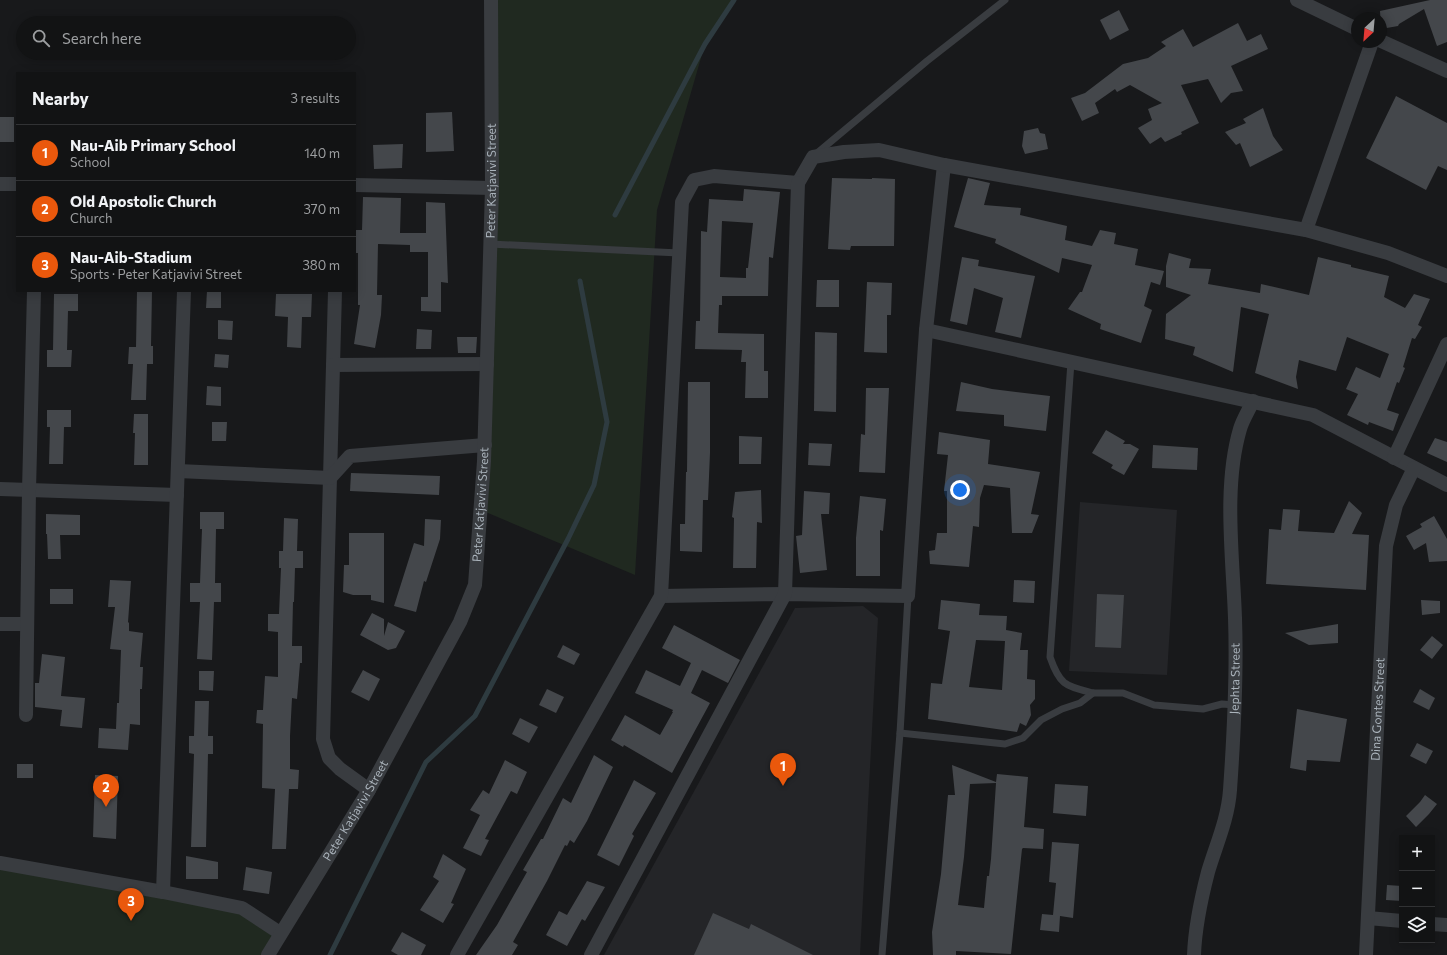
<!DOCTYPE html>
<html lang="en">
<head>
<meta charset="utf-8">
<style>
	body { margin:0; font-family:Commissioner,sans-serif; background:#1f2022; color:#f1f3f6 }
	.controls { position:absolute; right:12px; bottom:12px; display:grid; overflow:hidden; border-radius:0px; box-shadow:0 2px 10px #0003 }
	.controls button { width:36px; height:36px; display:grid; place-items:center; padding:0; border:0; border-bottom:1px solid #313234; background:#121314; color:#f1f3f6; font:20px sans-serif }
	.compass { position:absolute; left:1351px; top:12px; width:36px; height:36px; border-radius:50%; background:#121314; box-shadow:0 2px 10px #0003; rotate:206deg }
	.you { position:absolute; left:960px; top:490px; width:14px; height:14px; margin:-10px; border:3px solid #fff; border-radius:50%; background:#1a73e8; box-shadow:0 0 0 6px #1a73e833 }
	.badge { display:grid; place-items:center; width:26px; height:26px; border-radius:50%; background:#ea580c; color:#fff; font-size:13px; font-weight:700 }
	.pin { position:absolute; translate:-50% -33px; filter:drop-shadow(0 1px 2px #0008) }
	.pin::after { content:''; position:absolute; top:21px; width:14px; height:12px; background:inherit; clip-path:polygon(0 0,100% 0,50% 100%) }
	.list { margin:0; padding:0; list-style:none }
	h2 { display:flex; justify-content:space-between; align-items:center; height:52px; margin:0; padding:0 16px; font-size:17px }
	h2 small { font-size:13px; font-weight:400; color:#9c9ea0 }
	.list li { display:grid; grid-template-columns:26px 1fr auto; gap:12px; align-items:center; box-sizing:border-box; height:56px; padding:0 16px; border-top:1px solid #313234 }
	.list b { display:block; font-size:15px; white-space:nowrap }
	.list p { margin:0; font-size:13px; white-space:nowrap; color:#9c9ea0 }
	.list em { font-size:13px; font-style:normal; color:#9c9ea0 }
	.icon { flex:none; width:22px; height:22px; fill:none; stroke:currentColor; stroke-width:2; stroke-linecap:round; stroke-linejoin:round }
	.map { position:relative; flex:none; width:1447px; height:955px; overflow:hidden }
	.search { position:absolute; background:#121314; box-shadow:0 2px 10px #0003; left:16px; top:16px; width:340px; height:44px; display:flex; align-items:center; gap:10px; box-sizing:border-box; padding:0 14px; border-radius:22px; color:#9c9ea0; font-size:15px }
	.panel { position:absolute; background:#121314; box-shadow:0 2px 10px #0003; left:16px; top:72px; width:340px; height:220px; border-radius:0px }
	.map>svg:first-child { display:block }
	.built { fill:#242528 }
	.green { fill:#202920 }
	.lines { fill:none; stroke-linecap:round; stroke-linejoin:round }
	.stream { stroke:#2e3b40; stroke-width:5 }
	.building { fill:#44474b; fill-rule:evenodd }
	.lane { stroke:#393c40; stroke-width:7 }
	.street { stroke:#393c40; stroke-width:14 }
	.labels { text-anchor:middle; stroke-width:3.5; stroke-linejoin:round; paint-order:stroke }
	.street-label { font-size:12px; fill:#aab3bb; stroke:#131416 }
</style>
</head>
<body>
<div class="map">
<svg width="1447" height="955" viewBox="0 0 1447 955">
	<rect width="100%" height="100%" fill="#18191b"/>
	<g class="built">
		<polygon points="1080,502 1177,510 1167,675 1069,671"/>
		<polygon points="863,606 878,618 860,955 604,955 795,608"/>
	</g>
	<g class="green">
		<polygon points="491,0 734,0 705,44 657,210 635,575 481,510"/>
		<polygon points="0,863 242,908 280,933 268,955 0,955"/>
	</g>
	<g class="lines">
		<g class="stream">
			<polyline points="615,215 705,44 734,0"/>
			<polyline points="330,955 426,762 475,716 568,539 594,485 607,422 580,281"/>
		</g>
	</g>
	<g class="building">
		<polygon points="1430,0 1447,0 1447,42 1437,46 1424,9 1399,24 1398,26 1381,29 1380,11"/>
		<polygon points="1119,10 1129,30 1110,40 1100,20"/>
		<polygon points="1238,23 1247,41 1261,34 1268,49 1231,66 1243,91 1231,93 1221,103 1208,79 1181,85 1199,123 1181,132 1182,134 1165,142 1161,137 1150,144 1138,128 1152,120 1148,109 1162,103 1130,85 1117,92 1115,89 1095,103 1099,113 1082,121 1071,98 1085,93 1123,64 1148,58 1166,46 1161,42 1183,29 1193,47"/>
		<polygon points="1396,96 1447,123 1447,170 1438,166 1426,190 1366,158"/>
		<polygon points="1263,108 1273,136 1283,150 1250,167 1240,143 1236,145 1225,132 1246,123 1243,119"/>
		<polygon points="452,112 454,151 426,152 426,113"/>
		<rect x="0" y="117" width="14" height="25"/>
		<polygon points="1038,128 1040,133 1045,134 1048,149 1025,154 1022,146 1024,131"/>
		<polygon points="403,144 402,168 374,169 373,145"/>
		<polygon points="832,178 872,179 872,178 895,179 894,246 851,246 850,250 828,249"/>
		<polygon points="968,178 990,183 984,205 1021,208 1020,215 1067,226 1065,240 1092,246 1100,230 1116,233 1114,244 1138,249 1135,265 1164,271 1160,285 1151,282 1144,306 1152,310 1141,343 1100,329 1101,324 1068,309 1080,292 1082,292 1092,265 1062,258 1059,273 995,243 996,239 954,227"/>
		<path d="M744 189 780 192 773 258 769 257 768 296H722V305H719L718 333 764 334V371H768V398H745L746 362H741L742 350 695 349 696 321H700L701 231 707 232 709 199 743 201ZM722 221 753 223 748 268H746V278L720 277Z"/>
		<polygon points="363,197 401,198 400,233 426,233 426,202 445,203 448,283 441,282 441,312 421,311 421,297 428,297 428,252 410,252 410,245 378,244 377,295 382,295 381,315 375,348 354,344 360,305 358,305 358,253 356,253 356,230 362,230"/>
		<polygon points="1169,253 1191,259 1189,268 1211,269 1208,284 1260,293 1261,284 1309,295 1318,257 1351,265 1351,267 1389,276 1384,297 1405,308 1414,294 1430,299 1418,325 1422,327 1415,339 1412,338 1403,367 1405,368 1399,383 1397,382 1387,410 1399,414 1393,431 1369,422 1368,425 1347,415 1358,394 1346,389 1356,367 1380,378 1389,354 1347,337 1336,371 1299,360 1296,377 1298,389 1255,373 1269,314 1241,307 1233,372 1193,355 1195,347 1165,339 1166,314 1191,295 1166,287 1166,266"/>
		<polygon points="962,257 979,260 978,266 1035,276 1021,338 995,332 1003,298 974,288 967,325 950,321"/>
		<polygon points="817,280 839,280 839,307 816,307"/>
		<polygon points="867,282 892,283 891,315 887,315 887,353 864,352"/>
		<polygon points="137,291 152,291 151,346 153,346 153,364 147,364 146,400 131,400 133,364 128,364 129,347 136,347"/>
		<polygon points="207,291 221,291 221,308 206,308"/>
		<polygon points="54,294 78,294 78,311 68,311 67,350 72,350 71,367 47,367 47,350 53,350"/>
		<polygon points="276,294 312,294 311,317 302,317 301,348 287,347 288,317 275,316"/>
		<polygon points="218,320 233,321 232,340 218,339"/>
		<polygon points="417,329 432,330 431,349 416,349"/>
		<polygon points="815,332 837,333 836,412 814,411"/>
		<polygon points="457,337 477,337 476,353 458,353"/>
		<polygon points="215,354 229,355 228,368 214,367"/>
		<polygon points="688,382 710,382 710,453 708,500 703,500 702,552 680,551 680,524 685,524 686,472 687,472"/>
		<polygon points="961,382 992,389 1050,396 1046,431 1004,426 1004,415 956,411"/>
		<polygon points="207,386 221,387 221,406 206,405"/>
		<polygon points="866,388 889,388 885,473 859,472 861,434 865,435"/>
		<polygon points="47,410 71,410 71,427 64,427 63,464 49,464 50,427 47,427"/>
		<polygon points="134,414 148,414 148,465 134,465 135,433 133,433"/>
		<polygon points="212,422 227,422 226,441 212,441"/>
		<polygon points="1106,430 1125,441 1123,444 1130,444 1139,449 1124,475 1111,468 1113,465 1092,453"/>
		<polygon points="939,432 990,440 988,464 1040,472 1031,514 1039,515 1032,533 1012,533 1010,488 984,485 980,498 979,527 973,526 969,567 930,564 929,551 935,550 937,533 947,533 947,491 944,491 948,455 937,454"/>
		<polygon points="739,436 762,437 761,464 739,464"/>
		<polygon points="1435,438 1447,442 1447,462 1427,453"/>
		<polygon points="809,443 832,444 830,466 808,465"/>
		<polygon points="1153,445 1198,448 1197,470 1152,468"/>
		<polygon points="351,473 440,476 439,495 350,491"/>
		<polygon points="761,490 762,523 757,522 756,568 733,568 734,518 732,517 735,492"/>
		<polygon points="804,491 830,493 829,514 821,514 827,570 800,573 796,536 802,535"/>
		<polygon points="860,496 886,499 883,531 880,530 880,576 856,576 856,538"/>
		<polygon points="1349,501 1362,513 1352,534 1369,535 1366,590 1266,584 1269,529 1281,530 1283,509 1300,510 1298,531 1334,533"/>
		<polygon points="200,512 224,512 224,529 216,529 215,583 221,583 221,602 214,602 212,660 197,659 200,602 190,602 190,583 200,583 202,529 200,529"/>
		<polygon points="46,514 80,515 80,535 60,535 61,559 48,559 47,534 46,534"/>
		<polygon points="1434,516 1447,539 1447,561 1429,562 1426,543 1414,550 1406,536 1422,527 1420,524"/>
		<polygon points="284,518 298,519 297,551 303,551 303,568 295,568 294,602 293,602 292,646 302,646 302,663 300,663 297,699 292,698 290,736 290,769 299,770 298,789 289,789 286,849 272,849 275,789 262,788 263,724 256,723 257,710 263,710 265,676 278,677 278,632 268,631 268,614 279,614 281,568 279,568 279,551 283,551"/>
		<polygon points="425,519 441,520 440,539 426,582 424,581 416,612 394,606 414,543 424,546"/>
		<polygon points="349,533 384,533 384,603 371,600 371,595 353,595 343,592 344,565 349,565"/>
		<polygon points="110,580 131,581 128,622 129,623 129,631 143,633 140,667 143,667 142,689 140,689 140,725 130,724 128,750 98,748 99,728 116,729 117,703 119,703 121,650 110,649 115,607 108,607"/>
		<polygon points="1014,580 1035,581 1034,603 1013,602"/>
		<rect x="50" y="589" width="23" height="15"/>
		<polygon points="1097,594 1124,595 1121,648 1095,647"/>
		<path d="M941 600 980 604 979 615 1007 616 1006 630 1022 633 1020 650H1028L1027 679 1035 680V699L1030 705 1031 715 1026 726 1020 723 1017 732 928 719 931 683 942 684 950 631 938 629ZM976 640 1005 641 1002 690 969 687Z"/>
		<polygon points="1421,600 1440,601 1440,613 1422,615"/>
		<polygon points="372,613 384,619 384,636 388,622 405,631 396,648 388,650 360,635"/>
		<polygon points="1338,624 1338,643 1309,645 1285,633"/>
		<polygon points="674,625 740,660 728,683 702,670 691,693 710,703 672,773 624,745 623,747 611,740 625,715 660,735 673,712 672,712 673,710 635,693 646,670 680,686 691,663 662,648"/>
		<polygon points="1432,636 1443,645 1432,659 1420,650"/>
		<polygon points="563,645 580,654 574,665 557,657"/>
		<polygon points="42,654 65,657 61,696 85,698 82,728 60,726 62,710 35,707 35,683 39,683"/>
		<polygon points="363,670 380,679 369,701 351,692"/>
		<polygon points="199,671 214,671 213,691 199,690"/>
		<polygon points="547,689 564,697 556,713 539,705"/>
		<polygon points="1420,689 1435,698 1429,710 1413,702"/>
		<polygon points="195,701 209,701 208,736 213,736 213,754 208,754 206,847 191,847 194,754 189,753 189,736 194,736"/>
		<polygon points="1297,709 1347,719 1340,762 1307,760 1306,771 1290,768"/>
		<polygon points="520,718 538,727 529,743 512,734"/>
		<polygon points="1417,743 1433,751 1426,764 1410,756"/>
		<polygon points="594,755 613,767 587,821 574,843 570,840 567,846 565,845 547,881 513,942 518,945 512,955 476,955 497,925 527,872 523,870 541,839 543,839 563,798 571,803"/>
		<polygon points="505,760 527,772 517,794 511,791 485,839 489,840 481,856 463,848 480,815 470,810 483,790 489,794"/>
		<rect x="17" y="764" width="16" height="14"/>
		<path d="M952 765 996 782 997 774 1028 777 1024 827 1044 829 1043 849 1023 848 1022 849 1011 954 956 951V955H933L932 932 941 874 948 795H955ZM996 783 991 859 989 876H987L984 908 958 905 964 857 970 784Z"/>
		<polygon points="95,775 118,776 116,839 93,837"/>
		<polygon points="634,780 656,793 632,834 634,836 619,866 597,855"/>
		<polygon points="1055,784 1088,786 1086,816 1053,813"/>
		<polygon points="1425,795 1437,804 1429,814 1416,827 1406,816 1420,802"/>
		<polygon points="1052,842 1079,844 1073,918 1060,916 1059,932 1040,930 1042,914 1053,915 1056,883 1049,882"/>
		<polygon points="443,854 466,869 451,903 454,904 443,923 420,910 439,881 433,877"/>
		<polygon points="186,856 218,862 218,879 186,879"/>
		<polygon points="246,867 272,872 269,894 243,890"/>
		<polygon points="587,881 605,887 585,921 582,919 567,946 546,935 559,911 567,915"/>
		<polygon points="1387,885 1402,886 1402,901 1386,900"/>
		<polygon points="713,913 749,929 751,924 813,955 694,955"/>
		<polygon points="402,932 426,945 421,955 398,955 391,951"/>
	</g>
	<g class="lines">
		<g class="lane">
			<polyline points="816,154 927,61 1005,0"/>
			<polyline points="490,244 679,253"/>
			<path d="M1071 362 1050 657C1060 686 1066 686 1093 693"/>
			<polyline points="900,733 1005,744 1023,738 1041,720 1062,709 1080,703 1093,693 1123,693 1154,705 1203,709 1222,704 1235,705"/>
			<polyline points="882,955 900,733 908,596"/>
		</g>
		<g class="street">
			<polyline points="1297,0 1357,29"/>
			<polyline points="1381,41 1447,71"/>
			<polyline points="0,184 17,184"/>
			<polyline points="355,185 492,188"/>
			<polyline points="1306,230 1372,42"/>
			<polyline points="335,291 323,739 329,758 340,769 369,790"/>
			<polyline points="926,330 1313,415 1447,485"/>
			<polyline points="333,365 487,364"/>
			<polyline points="1394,458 1447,344"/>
			<polyline points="178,471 330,478 350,456 485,445"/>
			<polyline points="0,489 177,495"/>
			<polyline points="661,596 785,594 908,596 926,330 944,165"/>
			<polyline points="0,624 27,624"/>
			<polyline points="26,715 29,490 34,291"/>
			<polyline points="0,863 163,892 242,908 280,933"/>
			<polyline points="163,892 184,291"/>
			<polyline points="1368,918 1402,921"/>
			<polyline points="1432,924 1447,925"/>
			<path id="s1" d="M268 955 369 790 460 622 475 585 484 461 492 188 491 0"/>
			<polyline points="457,955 661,596 682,202 694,180 714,176 798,183 813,157 844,152 879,150 944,165 1306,230 1388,253 1447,276"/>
			<polyline points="591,955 785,594 798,183"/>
			<path id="s2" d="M1194 955C1195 927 1201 899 1208 872 1216 845 1228 819 1230 790 1234 733 1237 675 1235 618 1233 558 1223 487 1240 429 1243 419 1249 410 1253 401"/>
			<path id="s3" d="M1366 955 1386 546 1396 505 1414 468"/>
		</g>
	</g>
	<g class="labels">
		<g class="street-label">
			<text dy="4" stroke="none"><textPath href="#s1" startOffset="829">Peter Katjavivi Street</textPath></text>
			<text dy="4" stroke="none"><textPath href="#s1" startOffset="505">Peter Katjavivi Street</textPath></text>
			<text dy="4" stroke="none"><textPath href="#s2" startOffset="281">Jephta Street</textPath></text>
			<text dy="4" stroke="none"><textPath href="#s3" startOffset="246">Dina Gontes Street</textPath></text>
			<text dy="4" stroke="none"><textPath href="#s1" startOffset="169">Peter Katjavivi Street</textPath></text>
		</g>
	</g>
</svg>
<div class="controls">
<button>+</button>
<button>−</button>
<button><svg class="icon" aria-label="layers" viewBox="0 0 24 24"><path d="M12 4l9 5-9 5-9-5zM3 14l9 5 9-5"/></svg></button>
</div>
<svg class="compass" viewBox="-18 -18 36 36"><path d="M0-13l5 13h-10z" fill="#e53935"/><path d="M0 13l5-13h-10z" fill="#9c9ea0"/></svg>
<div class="you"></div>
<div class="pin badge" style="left:783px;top:786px">1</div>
<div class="pin badge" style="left:106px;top:807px">2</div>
<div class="pin badge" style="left:131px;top:921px">3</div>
<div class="search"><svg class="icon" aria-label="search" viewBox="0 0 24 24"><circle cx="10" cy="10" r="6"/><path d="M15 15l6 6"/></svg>Search here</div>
<section class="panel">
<h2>Nearby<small>3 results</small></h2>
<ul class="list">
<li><span class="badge">1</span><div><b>Nau-Aib Primary School</b><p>School</p></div><em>140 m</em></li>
<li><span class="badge">2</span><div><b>Old Apostolic Church</b><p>Church</p></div><em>370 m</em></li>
<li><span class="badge">3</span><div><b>Nau-Aib-Stadium</b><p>Sports · Peter Katjavivi Street</p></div><em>380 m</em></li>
</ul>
</section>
</div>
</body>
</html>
